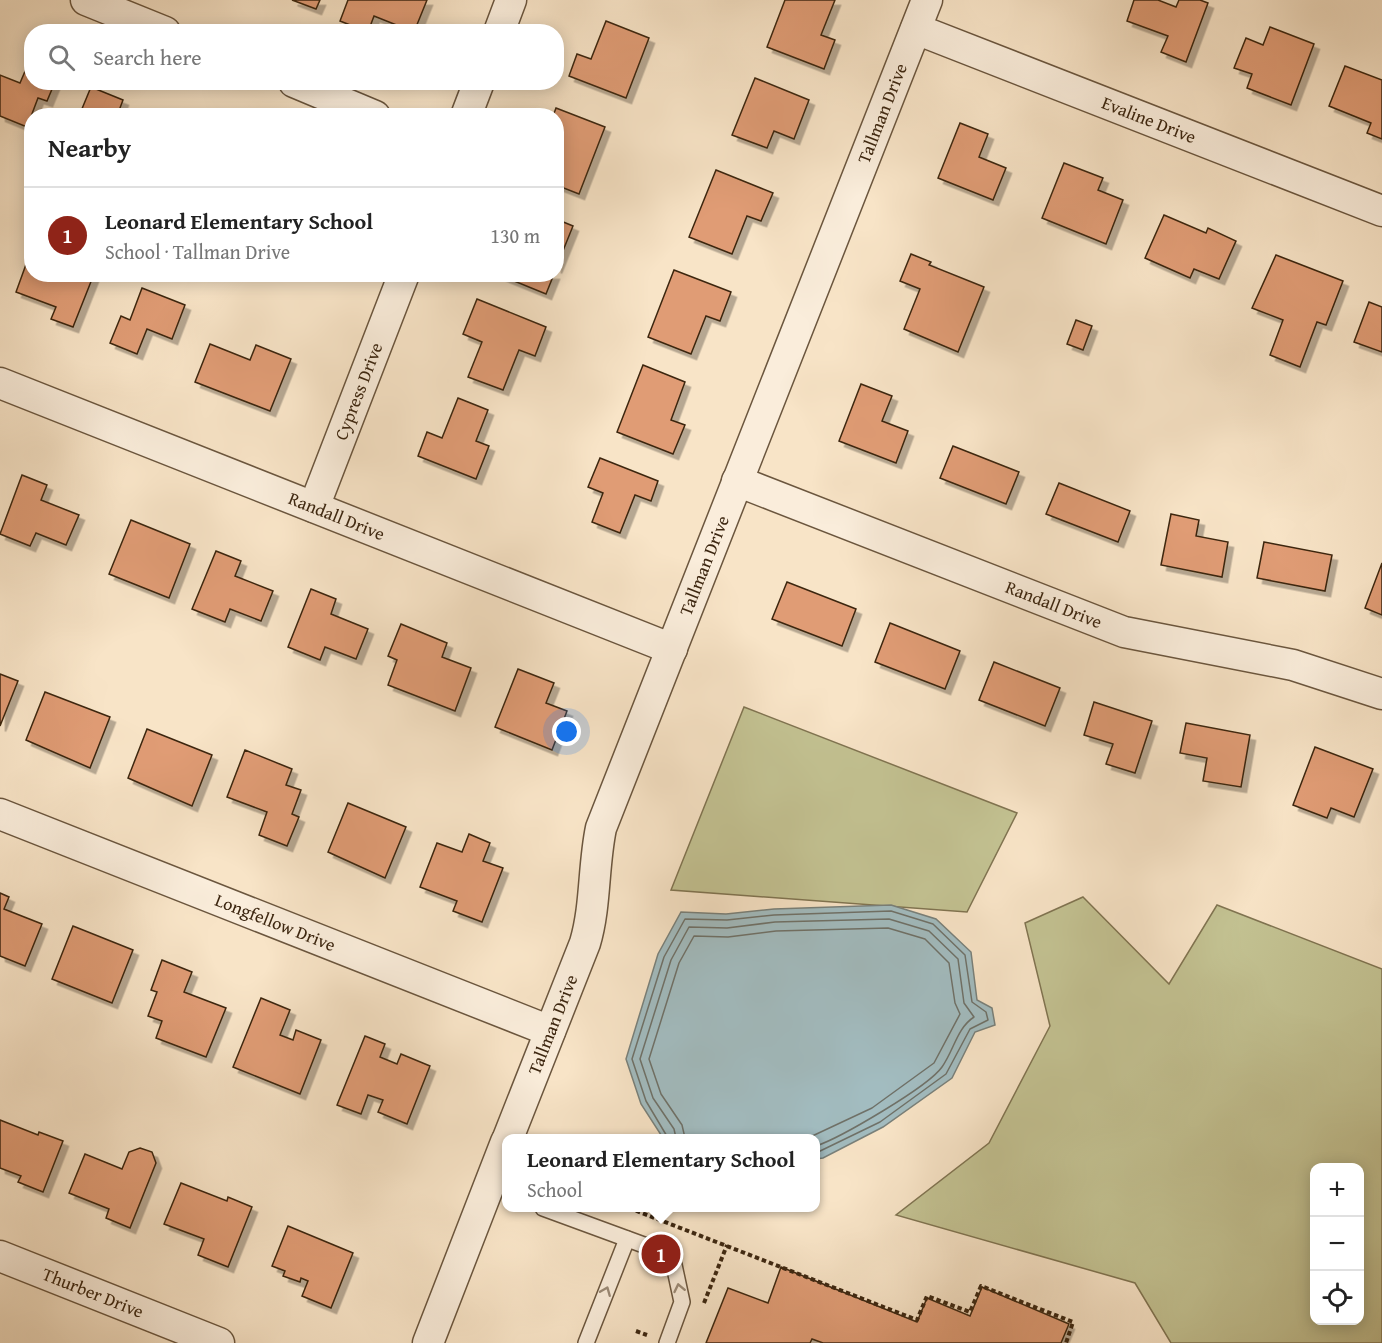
<!DOCTYPE html>
<html lang="en">
<head>
<meta charset="utf-8">
<style>
	body { margin:0; font-family:"Gentium Book Plus",serif; background:#f2f2f2; color:#222 }
	.controls { position:absolute; right:18px; bottom:18px; display:grid; overflow:hidden; border-radius:12px; box-shadow:0 3px 15px #0003 }
	.controls button { width:54px; height:54px; display:grid; place-items:center; padding:0; border:0; border-bottom:2px solid #e0e0e0; background:#fff; color:#222; font:30px sans-serif }
	.you { position:absolute; left:567px; top:732px; width:21px; height:21px; margin:-15px; border:4px solid #fff; border-radius:50%; background:#1a73e8; box-shadow:0 0 0 9px #1a73e833 }
	.badge { display:grid; place-items:center; width:39px; height:39px; border-radius:50%; background:#8f2418; color:#fff; font-size:20px; font-weight:700 }
	.pin { position:absolute; translate:-50% -50%; border:3px solid #fff; box-shadow:0 2px 6px #0006 }
	.popup { position:absolute; left:502px; top:1134px; width:318px; height:78px; box-sizing:border-box; display:grid; place-content:center; border-radius:12px; background:#fff; filter:drop-shadow(0 2px 4px #0005); font-size:20px; white-space:nowrap; color:#767676 }
	.popup b { font-size:22px; color:#222 }
	.popup::after { content:''; position:absolute; left:50%; top:100%; margin-left:-12px; border:12px solid transparent; border-top-color:#fff }
	.list { margin:0; padding:0; list-style:none }
	h2 { display:flex; justify-content:space-between; align-items:center; height:78px; margin:0; padding:0 24px; font-size:26px }
	h2 small { font-size:20px; font-weight:400; color:#767676 }
	.list li { display:grid; grid-template-columns:39px 1fr auto; gap:18px; align-items:center; box-sizing:border-box; height:96px; padding:0 24px; border-top:2px solid #e0e0e0 }
	.list b { display:block; font-size:22px; white-space:nowrap }
	.list p { margin:0; font-size:20px; white-space:nowrap; color:#767676 }
	.list em { font-size:20px; font-style:normal; color:#767676 }
	.icon { flex:none; width:33px; height:33px; fill:none; stroke:currentColor; stroke-width:2; stroke-linecap:round; stroke-linejoin:round }
	.map { position:relative; flex:none; width:1382px; height:1343px; overflow:hidden }
	.search { position:absolute; background:#fff; box-shadow:0 3px 15px #0003; left:24px; top:24px; width:540px; height:66px; display:flex; align-items:center; gap:15px; box-sizing:border-box; padding:0 21px; border-radius:24px; color:#767676; font-size:22px }
	.panel { position:absolute; background:#fff; box-shadow:0 3px 15px #0003; left:24px; top:108px; width:540px; height:174px; border-radius:24px }
	.map>svg:first-child { display:block }
	.green { fill:#c3c292; stroke:#807451; stroke-width:1.5; fill-rule:evenodd }
	.water { fill:#a2bcc0; stroke:#79807a; stroke-width:1.5 }
	.lines { fill:none; stroke-linecap:round; stroke-linejoin:round }
	.shore { stroke:#6f7168; stroke-width:1.5 }
	.building { fill:#e09c75; stroke:#3c2610; stroke-width:1.5; filter:url(#shadow) }
	.service-casing { stroke:#6b563e; stroke-width:18 }
	.minor-casing { stroke:#6b563e; stroke-width:33 }
	.path { stroke:#3c2610; stroke-width:4; stroke-dasharray:4.5 3; stroke-linecap:butt }
	.service { stroke:#faeddb; stroke-width:15 }
	.minor { stroke:#faeddb; stroke-width:30 }
	.oneway { stroke:#9b8a76 }
	.labels { text-anchor:middle; stroke-width:5; stroke-linejoin:round; paint-order:stroke }
	.street-label { font-size:18px; fill:#3c2610; stroke:#faeddb }
</style>
</head>
<body>
<div class="map">
<svg width="1382" height="1343" viewBox="0 0 1382 1343">
	<defs>
		<filter id="shadow"><feDropShadow dx="5.5" dy="5.5" stdDeviation="0" flood-color="#0004"/></filter>
	</defs>
	<rect width="100%" height="100%" fill="#f8e4c7"/>
	<filter id="stains"><feTurbulence type="fractalNoise" baseFrequency=".00333" numOctaves="4"/><feColorMatrix values="0 0 0 0 .2 0 0 0 0 .09 0 0 0 0 .02 0 0 0 .5 -.17"/></filter>
	<radialGradient id="worn" r=".72"><stop offset=".6" stop-color="#630" stop-opacity="0"/><stop offset="1" stop-color="#630" stop-opacity=".3"/></radialGradient>
	<g class="green">
		<polygon points="744,707 1017,813 967,912 671,890"/>
		<path d="M1083 897 1169 984 1217 905 1382 969V1343H1171L1135 1283 896 1215 989 1143 1050 1026 1025 923ZM1314 1168H1360V1320H1314Z"/>
	</g>
	<polygon class="water" points="891,905 936,919 971,952 977,1000 992,1008 995,1025 975,1032 952,1078 883,1127 823,1158 816,1159 816,1138 663,1138 641,1104 626,1059 658,954 681,912 726,914 774,909"/>
	<g class="lines">
		<g class="shore">
			<polyline points="668,1138 646,1101 632,1059 664,957 685,919 727,920 774,915 891,911 933,924 965,955 972,1002 986,1012 988,1020 970,1029 946,1074 880,1122 816,1153"/>
			<path d="M676 1138 674 1129 653 1098 640 1059 671 960 689 927 727 928 775 922 889 919 929 931 958 959 964 1003 974 1017C957 1028 954 1050 942 1067 928 1087 840 1138 816 1146"/>
			<polyline points="685,1138 682,1125 661,1094 649,1059 679,963 694,936 728,937 776,931 888,928 925,939 949,963 955,1003 960,1014 934,1063 872,1108 808,1138"/>
		</g>
	</g>
	<g class="building">
		<polygon points="292,0 320,0 316,9"/>
		<polygon points="348,0 427,0 414,32 374,16 368,32 340,21"/>
		<polygon points="785,0 835,0 821,35 835,40 824,69 767,47"/>
		<polygon points="1134,0 1158,0 1176,7 1179,0 1200,0 1208,3 1186,62 1161,52 1168,36 1127,21"/>
		<polygon points="606,21 649,38 626,98 569,76 577,54 591,59"/>
		<polygon points="1270,27 1314,44 1291,105 1247,88 1252,74 1234,68 1246,38 1263,45"/>
		<polygon points="29,62 32,63 32,82 55,82 47,101 38,98 27,127 0,116 0,75 20,83"/>
		<polygon points="1345,66 1382,80 1382,139 1367,133 1371,123 1329,106"/>
		<polygon points="755,78 809,100 794,139 774,131 767,148 732,135"/>
		<polygon points="91,87 123,100 117,116 79,116"/>
		<polygon points="556,108 605,127 579,194 556,185 558,138 556,116 553,116"/>
		<polygon points="960,123 988,134 979,157 1006,168 993,200 938,178"/>
		<polygon points="1064,163 1103,178 1098,190 1123,200 1106,244 1042,218"/>
		<polygon points="716,170 773,193 761,221 747,216 732,254 689,237"/>
		<polygon points="1164,215 1206,233 1208,228 1236,241 1219,279 1194,269 1190,278 1145,258"/>
		<polygon points="556,219 573,226 556,268"/>
		<polygon points="911,254 931,262 929,265 984,287 958,352 904,329 920,289 900,281"/>
		<polygon points="1276,255 1343,281 1326,325 1317,322 1300,367 1270,355 1283,320 1252,308"/>
		<polygon points="28,259 32,260 32,274 94,274 73,327 51,319 56,307 16,292"/>
		<polygon points="674,270 731,292 720,321 706,316 691,354 648,337"/>
		<polygon points="497,274 554,274 546,294"/>
		<polygon points="142,288 185,305 172,339 147,329 137,354 110,343 121,316 130,320"/>
		<polygon points="477,299 546,327 535,356 519,350 503,390 468,377 482,342 463,334"/>
		<polygon points="1369,302 1382,307 1382,352 1354,342"/>
		<polygon points="1076,320 1092,326 1083,350 1067,344"/>
		<polygon points="210,344 250,360 256,345 291,359 270,411 195,382"/>
		<polygon points="643,365 685,382 671,420 685,425 673,454 617,432"/>
		<polygon points="861,384 892,396 882,421 908,431 896,463 839,441"/>
		<polygon points="458,398 488,410 476,441 489,446 476,479 418,456 427,432 442,438"/>
		<polygon points="953,446 1019,472 1006,504 940,478"/>
		<polygon points="600,458 658,481 651,501 635,495 620,533 592,522 603,493 588,487"/>
		<polygon points="22,475 47,485 41,500 79,515 66,545 36,533 30,546 0,534"/>
		<polygon points="1059,483 1130,511 1118,542 1046,514"/>
		<polygon points="1171,514 1199,520 1196,536 1228,542 1222,577 1161,565"/>
		<polygon points="131,520 190,544 169,598 109,574"/>
		<polygon points="1264,542 1332,555 1325,591 1257,578"/>
		<polygon points="216,551 241,561 235,576 273,591 261,621 230,609 225,622 192,609"/>
		<polygon points="1382,563 1382,615 1365,608"/>
		<polygon points="787,582 856,609 842,646 772,619"/>
		<polygon points="311,589 336,599 331,614 368,629 356,659 325,647 320,660 288,647"/>
		<polygon points="890,623 960,651 945,689 875,662"/>
		<polygon points="401,624 447,643 442,657 471,668 455,711 388,685 397,660 388,656"/>
		<polygon points="994,662 1060,688 1045,726 979,700"/>
		<polygon points="518,669 554,683 546,703 567,711 552,750 495,727"/>
		<polygon points="0,674 18,681 0,726"/>
		<polygon points="45,692 110,717 90,768 26,740"/>
		<polygon points="1094,702 1152,721 1135,773 1106,764 1113,744 1084,735"/>
		<polygon points="1186,723 1250,735 1241,787 1203,781 1207,758 1180,753"/>
		<polygon points="147,729 212,755 192,806 128,778"/>
		<polygon points="1315,747 1373,769 1354,817 1331,808 1327,818 1293,805"/>
		<polygon points="245,750 292,769 286,785 301,790 292,814 299,817 287,846 259,835 267,812 227,797"/>
		<polygon points="348,803 406,827 385,878 328,852"/>
		<polygon points="469,834 490,843 483,861 503,868 482,922 453,911 457,901 420,887 437,843 462,852"/>
		<polygon points="0,893 9,897 4,909 42,924 25,966 0,956"/>
		<polygon points="73,926 133,950 112,1003 52,979"/>
		<polygon points="162,960 192,972 184,992 226,1008 206,1057 156,1038 162,1021 148,1016 157,992 151,990"/>
		<polygon points="261,998 290,1010 280,1035 293,1040 296,1030 321,1040 300,1094 233,1067"/>
		<polygon points="365,1036 385,1044 380,1057 397,1064 401,1054 430,1066 407,1124 378,1112 383,1100 368,1095 361,1114 337,1105"/>
		<polygon points="0,1120 38,1135 39,1132 63,1141 43,1192 18,1182 21,1176 0,1168"/>
		<polygon points="140,1148 152,1152 156,1163 130,1228 106,1218 109,1209 69,1193 85,1154 122,1169 129,1152"/>
		<polygon points="181,1183 227,1201 228,1197 252,1207 228,1267 198,1255 204,1239 164,1224"/>
		<polygon points="288,1226 353,1253 331,1308 302,1296 308,1281 301,1278 300,1282 283,1276 285,1271 272,1266"/>
		<polygon points="781,1267 917,1322 927,1298 970,1316 982,1287 1069,1324 1061,1343 823,1343 812,1339 810,1343 706,1343 728,1288 768,1303"/>
	</g>
	<g class="lines">
		<g class="service-casing">
			<g id="service">
				<polyline points="543,1208 652,1248 674,1265 682,1302 667,1343"/>
				<polyline points="586,1343 627,1239"/>
			</g>
		</g>
		<g class="minor-casing">
			<g id="minor">
				<polyline points="86,0 165,32"/>
				<path id="s1" d="M916 29 1382 211"/>
				<polyline points="499,32 511,0"/>
				<polyline points="294,82 375,116"/>
				<polyline points="466,116 479,82"/>
				<path id="s2" d="M0 383 672 649"/>
				<path id="s3" d="M737 481 1124 632 1293 665 1382 694"/>
				<path id="s4" d="M314 507 404 274"/>
				<path id="s5" d="M0 814 550 1031"/>
				<path id="s6" d="M508 1138 585 943C596 906 593 866 601 828L927 0"/>
				<path id="s7" d="M0 1256 219 1343"/>
				<polyline points="428,1343 506,1142"/>
			</g>
		</g>
		<g class="path">
			<polyline points="629,1208 917,1320 927,1296 970,1312 981,1286 1073,1322 1066,1343"/>
			<polyline points="704,1303 727,1245"/>
			<polyline points="636,1331 647,1335"/>
		</g>
		<use href="#service" class="service"/>
		<use href="#minor" class="minor"/>
	</g>
	<defs><path id="oneway-chevron" d="M-2-3.5L2.5 0L-2 3.5" fill="none" stroke-width="1.6" stroke-linecap="round" stroke-linejoin="round" transform="scale(1.5)"/></defs>
	<g class="oneway">
		<use href="#oneway-chevron" transform="translate(679 1288) rotate(-102)"/>
		<use href="#oneway-chevron" transform="translate(606 1291) rotate(-68)"/>
	</g>
	<g class="labels">
		<g class="street-label">
			<text dy="6" stroke="none"><textPath href="#s6" startOffset="1094">Tallman Drive</textPath></text>
			<text dy="6" stroke="none"><textPath href="#s1" startOffset="250">Evaline Drive</textPath></text>
			<text dy="6" stroke="none"><textPath href="#s4" startOffset="124">Cypress Drive</textPath></text>
			<text dy="6" stroke="none"><textPath href="#s2" startOffset="362">Randall Drive</textPath></text>
			<text dy="6" stroke="none"><textPath href="#s6" startOffset="608">Tallman Drive</textPath></text>
			<text dy="6" stroke="none"><textPath href="#s3" startOffset="340">Randall Drive</textPath></text>
			<text dy="6" stroke="none"><textPath href="#s5" startOffset="296">Longfellow Drive</textPath></text>
			<text dy="6" stroke="none"><textPath href="#s6" startOffset="122">Tallman Drive</textPath></text>
			<text dy="6" stroke="none"><textPath href="#s7" startOffset="100">Thurber Drive</textPath></text>
		</g>
	</g>
	<rect width="100%" height="100%" filter="url(#stains)"/>
	<rect width="100%" height="100%" fill="url(#worn)"/>
</svg>
<div class="controls">
<button>+</button>
<button>−</button>
<button><svg class="icon" aria-label="locate" viewBox="0 0 24 24"><circle cx="12" cy="12" r="6"/><path d="M12 2v4M12 18v4M2 12h4M18 12h4"/></svg></button>
</div>
<div class="you"></div>
<div class="pin badge" style="left:661px;top:1254px">1</div>
<div class="popup"><b>Leonard Elementary School</b>School</div>
<div class="search"><svg class="icon" aria-label="search" viewBox="0 0 24 24"><circle cx="10" cy="10" r="6"/><path d="M15 15l6 6"/></svg>Search here</div>
<section class="panel">
<h2>Nearby<small></small></h2>
<ul class="list">
<li><span class="badge">1</span><div><b>Leonard Elementary School</b><p>School · Tallman Drive</p></div><em>130 m</em></li>
</ul>
</section>
</div>
</body>
</html>
